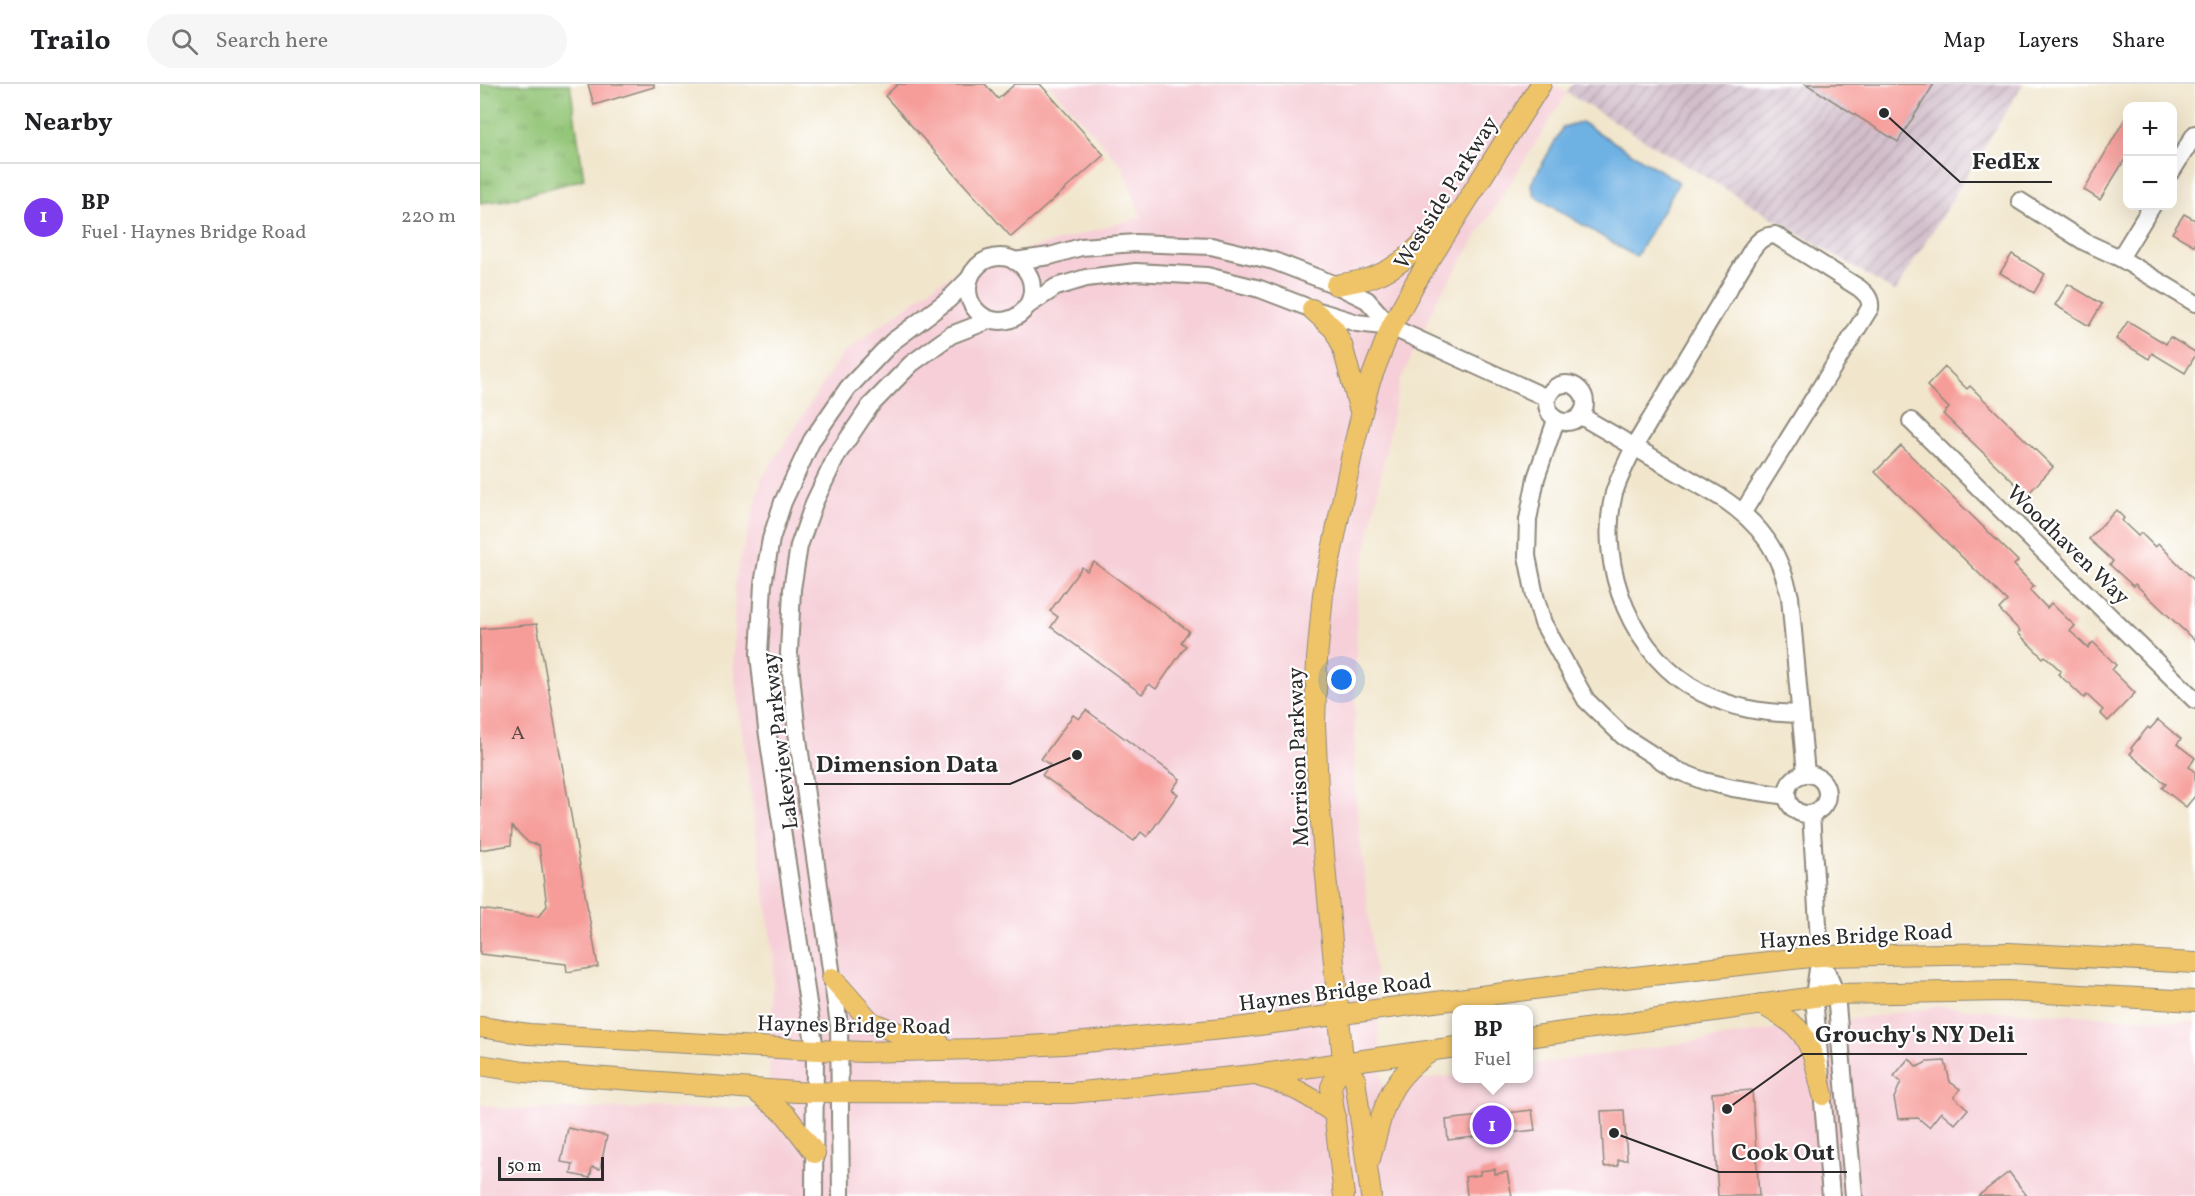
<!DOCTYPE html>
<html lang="en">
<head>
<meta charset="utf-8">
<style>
	body { margin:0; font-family:Vollkorn,serif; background:#f6f6f6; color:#202124 }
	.controls { position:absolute; right:18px; top:18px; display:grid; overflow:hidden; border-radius:12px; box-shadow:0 6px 24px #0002 }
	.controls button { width:54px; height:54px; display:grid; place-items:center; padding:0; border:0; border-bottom:2px solid #e0e0e0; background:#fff; color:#202124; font:30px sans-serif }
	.scale { position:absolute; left:18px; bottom:15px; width:106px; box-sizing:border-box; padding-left:6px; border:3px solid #2b2b2b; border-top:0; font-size:16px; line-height:21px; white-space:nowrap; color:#2b2b2b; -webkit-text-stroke:4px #fff; paint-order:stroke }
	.you { position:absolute; left:862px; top:596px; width:21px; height:21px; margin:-15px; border:4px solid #fff; border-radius:50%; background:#1a73e8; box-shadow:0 0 0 9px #1a73e833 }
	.badge { display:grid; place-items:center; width:39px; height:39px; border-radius:50%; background:#7c3aed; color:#fff; font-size:20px; font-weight:700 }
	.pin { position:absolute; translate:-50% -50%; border:3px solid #fff; box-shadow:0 2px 6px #0006 }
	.popup { position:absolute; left:972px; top:921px; width:81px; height:78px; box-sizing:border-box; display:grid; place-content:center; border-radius:12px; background:#fff; filter:drop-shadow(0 2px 4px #0005); font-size:20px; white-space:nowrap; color:#757577 }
	.popup b { font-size:22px; color:#202124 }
	.popup::after { content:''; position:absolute; left:50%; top:100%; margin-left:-12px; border:12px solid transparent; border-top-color:#fff }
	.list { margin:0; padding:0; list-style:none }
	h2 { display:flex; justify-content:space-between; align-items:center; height:78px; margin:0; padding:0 24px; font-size:26px }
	h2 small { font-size:20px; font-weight:400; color:#757577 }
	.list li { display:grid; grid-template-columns:39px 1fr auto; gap:18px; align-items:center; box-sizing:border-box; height:108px; padding:0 24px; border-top:2px solid #e0e0e0 }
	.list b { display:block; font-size:22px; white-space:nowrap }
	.list p { margin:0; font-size:20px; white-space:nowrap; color:#757577 }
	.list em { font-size:20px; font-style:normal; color:#757577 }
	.icon { flex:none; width:33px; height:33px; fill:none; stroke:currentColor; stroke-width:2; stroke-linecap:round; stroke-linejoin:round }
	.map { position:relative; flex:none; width:1715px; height:1112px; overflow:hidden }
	header { display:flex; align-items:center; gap:36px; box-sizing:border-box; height:84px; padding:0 30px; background:#fff; border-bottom:2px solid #e0e0e0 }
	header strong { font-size:28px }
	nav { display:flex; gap:33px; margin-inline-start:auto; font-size:21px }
	.search { width:420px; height:54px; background:#f6f6f6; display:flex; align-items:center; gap:15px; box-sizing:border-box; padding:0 21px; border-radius:33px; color:#757577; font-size:22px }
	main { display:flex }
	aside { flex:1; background:#fff }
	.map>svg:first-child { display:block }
	.built { fill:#f6cfd8 }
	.industrial { fill:url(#industrial-furrows) }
	.park { fill:url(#park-tufts); stroke:#5e7850; stroke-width:1.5 }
	.water { fill:#6eb1e3; stroke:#4c6e87; stroke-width:1.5 }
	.building { fill:#f69d9a }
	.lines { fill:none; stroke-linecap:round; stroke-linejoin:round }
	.minor-casing { stroke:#8e887c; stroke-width:20 }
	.major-casing { stroke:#8e887c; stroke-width:22 }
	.minor { stroke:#fff; stroke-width:16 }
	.major { stroke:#efc469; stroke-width:20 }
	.labels { text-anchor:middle; stroke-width:4.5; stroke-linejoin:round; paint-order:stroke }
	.number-label { font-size:20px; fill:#5e4847 }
	.street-label { font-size:22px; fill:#2b2b2b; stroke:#fff }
	.leader { fill:none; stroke:#2b2b2b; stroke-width:2 }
	.callout-dot { fill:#2b2b2b; stroke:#fff; stroke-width:2 }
	.callout-label { font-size:24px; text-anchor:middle; font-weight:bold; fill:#2b2b2b; stroke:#fff; stroke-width:4.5; stroke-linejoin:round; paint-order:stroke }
</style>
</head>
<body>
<header>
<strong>Trailo</strong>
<div class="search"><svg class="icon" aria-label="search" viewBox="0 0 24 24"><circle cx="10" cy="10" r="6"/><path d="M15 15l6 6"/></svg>Search here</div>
<nav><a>Map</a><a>Layers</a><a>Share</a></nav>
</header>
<main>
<aside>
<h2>Nearby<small></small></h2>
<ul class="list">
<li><span class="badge">1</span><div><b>BP</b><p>Fuel · Haynes Bridge Road</p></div><em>220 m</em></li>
</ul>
</aside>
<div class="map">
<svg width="1715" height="1112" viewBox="0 0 1715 1112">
	<defs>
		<pattern id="industrial-furrows" width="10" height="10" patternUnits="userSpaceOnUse" patternTransform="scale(1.5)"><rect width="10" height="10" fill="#d1bdca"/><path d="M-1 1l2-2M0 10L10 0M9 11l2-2" fill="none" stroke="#aa9aa4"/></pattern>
		<pattern id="park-tufts" width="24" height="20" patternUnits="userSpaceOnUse" patternTransform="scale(1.5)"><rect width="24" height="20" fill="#91c474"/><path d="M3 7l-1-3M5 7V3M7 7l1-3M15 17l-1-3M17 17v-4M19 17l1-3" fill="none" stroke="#779f5f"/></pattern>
	</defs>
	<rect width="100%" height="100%" fill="#fff"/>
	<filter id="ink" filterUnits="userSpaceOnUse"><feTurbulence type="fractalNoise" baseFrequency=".0167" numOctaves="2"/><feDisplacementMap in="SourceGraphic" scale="12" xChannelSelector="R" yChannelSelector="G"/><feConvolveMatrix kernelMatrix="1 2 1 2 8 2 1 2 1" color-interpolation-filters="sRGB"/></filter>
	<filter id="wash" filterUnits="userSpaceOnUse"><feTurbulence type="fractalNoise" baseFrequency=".008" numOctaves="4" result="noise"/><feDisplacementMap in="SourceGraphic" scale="24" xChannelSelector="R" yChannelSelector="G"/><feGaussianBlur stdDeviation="1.35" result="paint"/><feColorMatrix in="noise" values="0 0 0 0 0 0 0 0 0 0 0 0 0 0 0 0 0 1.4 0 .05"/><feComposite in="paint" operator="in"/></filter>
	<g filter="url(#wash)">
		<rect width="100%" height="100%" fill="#f1e6cc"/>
		<polygon class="built" points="569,0 1072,0 1087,9 957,216 919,300 877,513 874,699 895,888 902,1001 976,991 976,994 1048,994 1048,981 1457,923 1715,938 1715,1112 0,1112 0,1020 23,1025 288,1024 294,877 253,583 255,496 282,394 362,270 458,199 489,182 661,133 642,82"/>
		<polygon class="industrial" points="1092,0 1543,0 1415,208 1087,9"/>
		<polygon class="park" points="0,0 90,0 104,95 26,116 0,119"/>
		<polygon class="water" points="1101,38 1199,98 1156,173 1055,112 1051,100 1083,43"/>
		<g id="blocks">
			<g class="building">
				<polygon points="108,0 174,0 174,3 114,21"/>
				<polygon points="418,0 505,0 518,15 535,0 560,0 624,71 531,153 405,12"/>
				<polygon points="1326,0 1454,0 1418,58"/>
				<polygon points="1647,31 1647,72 1620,116 1604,106"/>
				<polygon points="1704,130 1715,136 1715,162 1692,149"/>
				<polygon points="1532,170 1565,190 1554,209 1520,189"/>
				<polygon points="1588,200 1622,220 1609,242 1575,221"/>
				<polygon points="1648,237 1686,260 1690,253 1715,268 1715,272 1705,289 1672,269 1669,275 1636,255"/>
				<polygon points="1465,283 1487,305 1490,302 1573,383 1547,411 1463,330 1469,324 1447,302"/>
				<polygon points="1421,362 1538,477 1534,481 1554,502 1550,506 1567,524 1571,519 1595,542 1590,547 1608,564 1613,558 1636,581 1632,586 1655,609 1628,637 1620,629 1623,626 1607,611 1604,614 1587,598 1578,590 1581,587 1565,572 1563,574 1538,549 1540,547 1519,525 1527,517 1395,388"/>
				<polygon points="1636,426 1644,434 1642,437 1658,452 1661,449 1675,463 1679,460 1715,497 1715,557 1655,500 1653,502 1630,481 1633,477 1609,455"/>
				<polygon points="614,478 709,547 701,558 706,562 676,605 669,600 662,610 571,543 578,533 570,527 602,483 607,487"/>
				<polygon points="57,540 118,883 87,888 86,880 0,870 0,825 58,833 67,822 59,761 49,759 32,743 31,761 0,766 0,545"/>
				<polygon points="606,626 700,695 692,706 698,710 667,753 661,748 654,757 562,691 570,681 561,675 593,631 599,635"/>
				<polygon points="1678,636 1701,655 1697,660 1715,674 1709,683 1715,688 1715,712 1706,723 1682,704 1686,700 1650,670 1653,666 1651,664 1668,643 1670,645"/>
				<polygon points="1429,974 1437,983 1447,978 1465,977 1470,998 1480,1005 1474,1013 1488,1025 1475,1040 1461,1028 1449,1043 1438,1034 1418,1035 1414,1014 1421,998 1414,992"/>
				<polygon points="1272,1006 1279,1112 1238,1112 1232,1009"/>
				<polygon points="1052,1026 1055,1046 968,1056 966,1036"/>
				<polygon points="1144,1026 1147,1076 1138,1076 1138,1082 1124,1083 1121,1027"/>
				<polygon points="88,1044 127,1052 120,1085 112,1083 110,1094 91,1090 93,1080 81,1078"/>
				<polygon points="1015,1085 1015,1090 1027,1088 1032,1112 987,1112 985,1093 1000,1091 1000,1087"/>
				<polygon points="1529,1088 1547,1112 1498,1112"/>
			</g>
		</g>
	</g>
	<g filter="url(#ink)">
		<use href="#blocks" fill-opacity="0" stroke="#8e887c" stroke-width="1.5"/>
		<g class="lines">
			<g class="minor-casing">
				<g id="minor">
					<polyline points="1692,87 1715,50"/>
					<polyline points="1540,117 1605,158 1640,174 1715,219"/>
					<circle cx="520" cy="205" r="32"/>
					<polyline points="1640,174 1672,122"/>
					<polyline points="534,177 570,172 601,163 656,159 731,162 794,177 856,201 887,216 911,243"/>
					<polyline points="547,222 576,203 606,194 656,188 727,192 780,205 832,225 877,239 911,243 1067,314"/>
					<circle cx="1086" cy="319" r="19"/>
					<path d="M1101 332 1242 414C1281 440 1299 466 1310 513L1326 690"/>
					<polyline points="1076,336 1056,394 1048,436 1047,472 1055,512 1063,539 1106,616 1143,652 1196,686 1224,697 1253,704 1307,712"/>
					<polyline points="1431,337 1715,616"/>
					<path d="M1263 428 1390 224C1391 214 1386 210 1379 204L1295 151C1284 152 1280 155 1273 164L1154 363C1147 378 1139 393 1134 409 1116 483 1153 574 1222 609 1255 625 1283 629 1319 630"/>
					<circle cx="1327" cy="710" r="20"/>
					<polyline points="1331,730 1340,872 1334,912 1351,1112"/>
					<polyline points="1340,872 1356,910 1374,1112"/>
					<polyline points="334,1112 335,966 287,645 279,570 283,500 291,455 303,418 332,356 368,304 412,258 468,216 490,194"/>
					<polyline points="361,1112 359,941 316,641 309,569 312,505 319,462 334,419 357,371 390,322 431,280 471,251 510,236"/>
				</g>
			</g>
			<g class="major-casing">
				<g id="major">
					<path d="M856 201C868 199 882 197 893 193 923 182 945 157 966 134"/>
					<polyline points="832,225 854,245 862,261 881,331"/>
					<polyline points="352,894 391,938 418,949 459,959"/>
					<path d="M1281 920C1293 927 1307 934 1317 944 1334 961 1337 989 1343 1011"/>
					<polyline points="0,943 49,950 315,965 384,968 494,965 583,960 764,943 1092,900 1340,872 1529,869 1715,879"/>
					<polyline points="1048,953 1356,910 1528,907 1715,917"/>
					<polyline points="863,977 851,1003 864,1112"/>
					<polyline points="0,981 44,988 316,1008 591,1009 774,991 976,963"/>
					<path d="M781 993C810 1000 831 1013 855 1030"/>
					<polyline points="273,1005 306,1031 335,1069"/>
					<path d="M890 1075C904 1025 905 997 952 967"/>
					<polyline points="891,1112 875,995 863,977 838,705 835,640 837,575 843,510 873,365 889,300 911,243 935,199 1061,0"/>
				</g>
			</g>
			<use href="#minor" class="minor"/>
			<use href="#major" class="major"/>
		</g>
	</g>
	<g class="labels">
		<g class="number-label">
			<text x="38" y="655">A</text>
		</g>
		<g class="street-label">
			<text transform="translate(965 108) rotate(-58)" y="8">Westside Parkway</text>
			<text transform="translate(1589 460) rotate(44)" y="8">Woodhaven Way</text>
			<text transform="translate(299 657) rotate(-97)" y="8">Lakeview Parkway</text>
			<text transform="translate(817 673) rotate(-92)" y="8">Morrison Parkway</text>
			<text transform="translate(1376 851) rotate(-3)" y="8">Haynes Bridge Road</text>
			<text transform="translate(855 907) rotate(-7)" y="8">Haynes Bridge Road</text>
			<text transform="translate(374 940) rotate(1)" y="8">Haynes Bridge Road</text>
		</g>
	</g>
	<path class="leader" d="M1404 29L1480 98H1572M597 671L530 700H324M1247 1025L1323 970H1547M1134 1049L1239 1088H1367"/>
	<g class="callout-dot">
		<circle cx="1404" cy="29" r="6"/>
		<circle cx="597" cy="671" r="6"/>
		<circle cx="1247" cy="1025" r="6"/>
		<circle cx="1134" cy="1049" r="6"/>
	</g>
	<g class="callout-label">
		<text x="1526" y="85">FedEx</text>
		<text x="427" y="688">Dimension Data</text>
		<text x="1435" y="958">Grouchy's NY Deli</text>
		<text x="1303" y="1076">Cook Out</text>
	</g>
</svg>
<div class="controls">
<button>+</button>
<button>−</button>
</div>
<div class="scale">50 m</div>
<div class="you"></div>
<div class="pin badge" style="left:1012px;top:1041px">1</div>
<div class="popup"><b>BP</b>Fuel</div>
</div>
</main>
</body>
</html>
